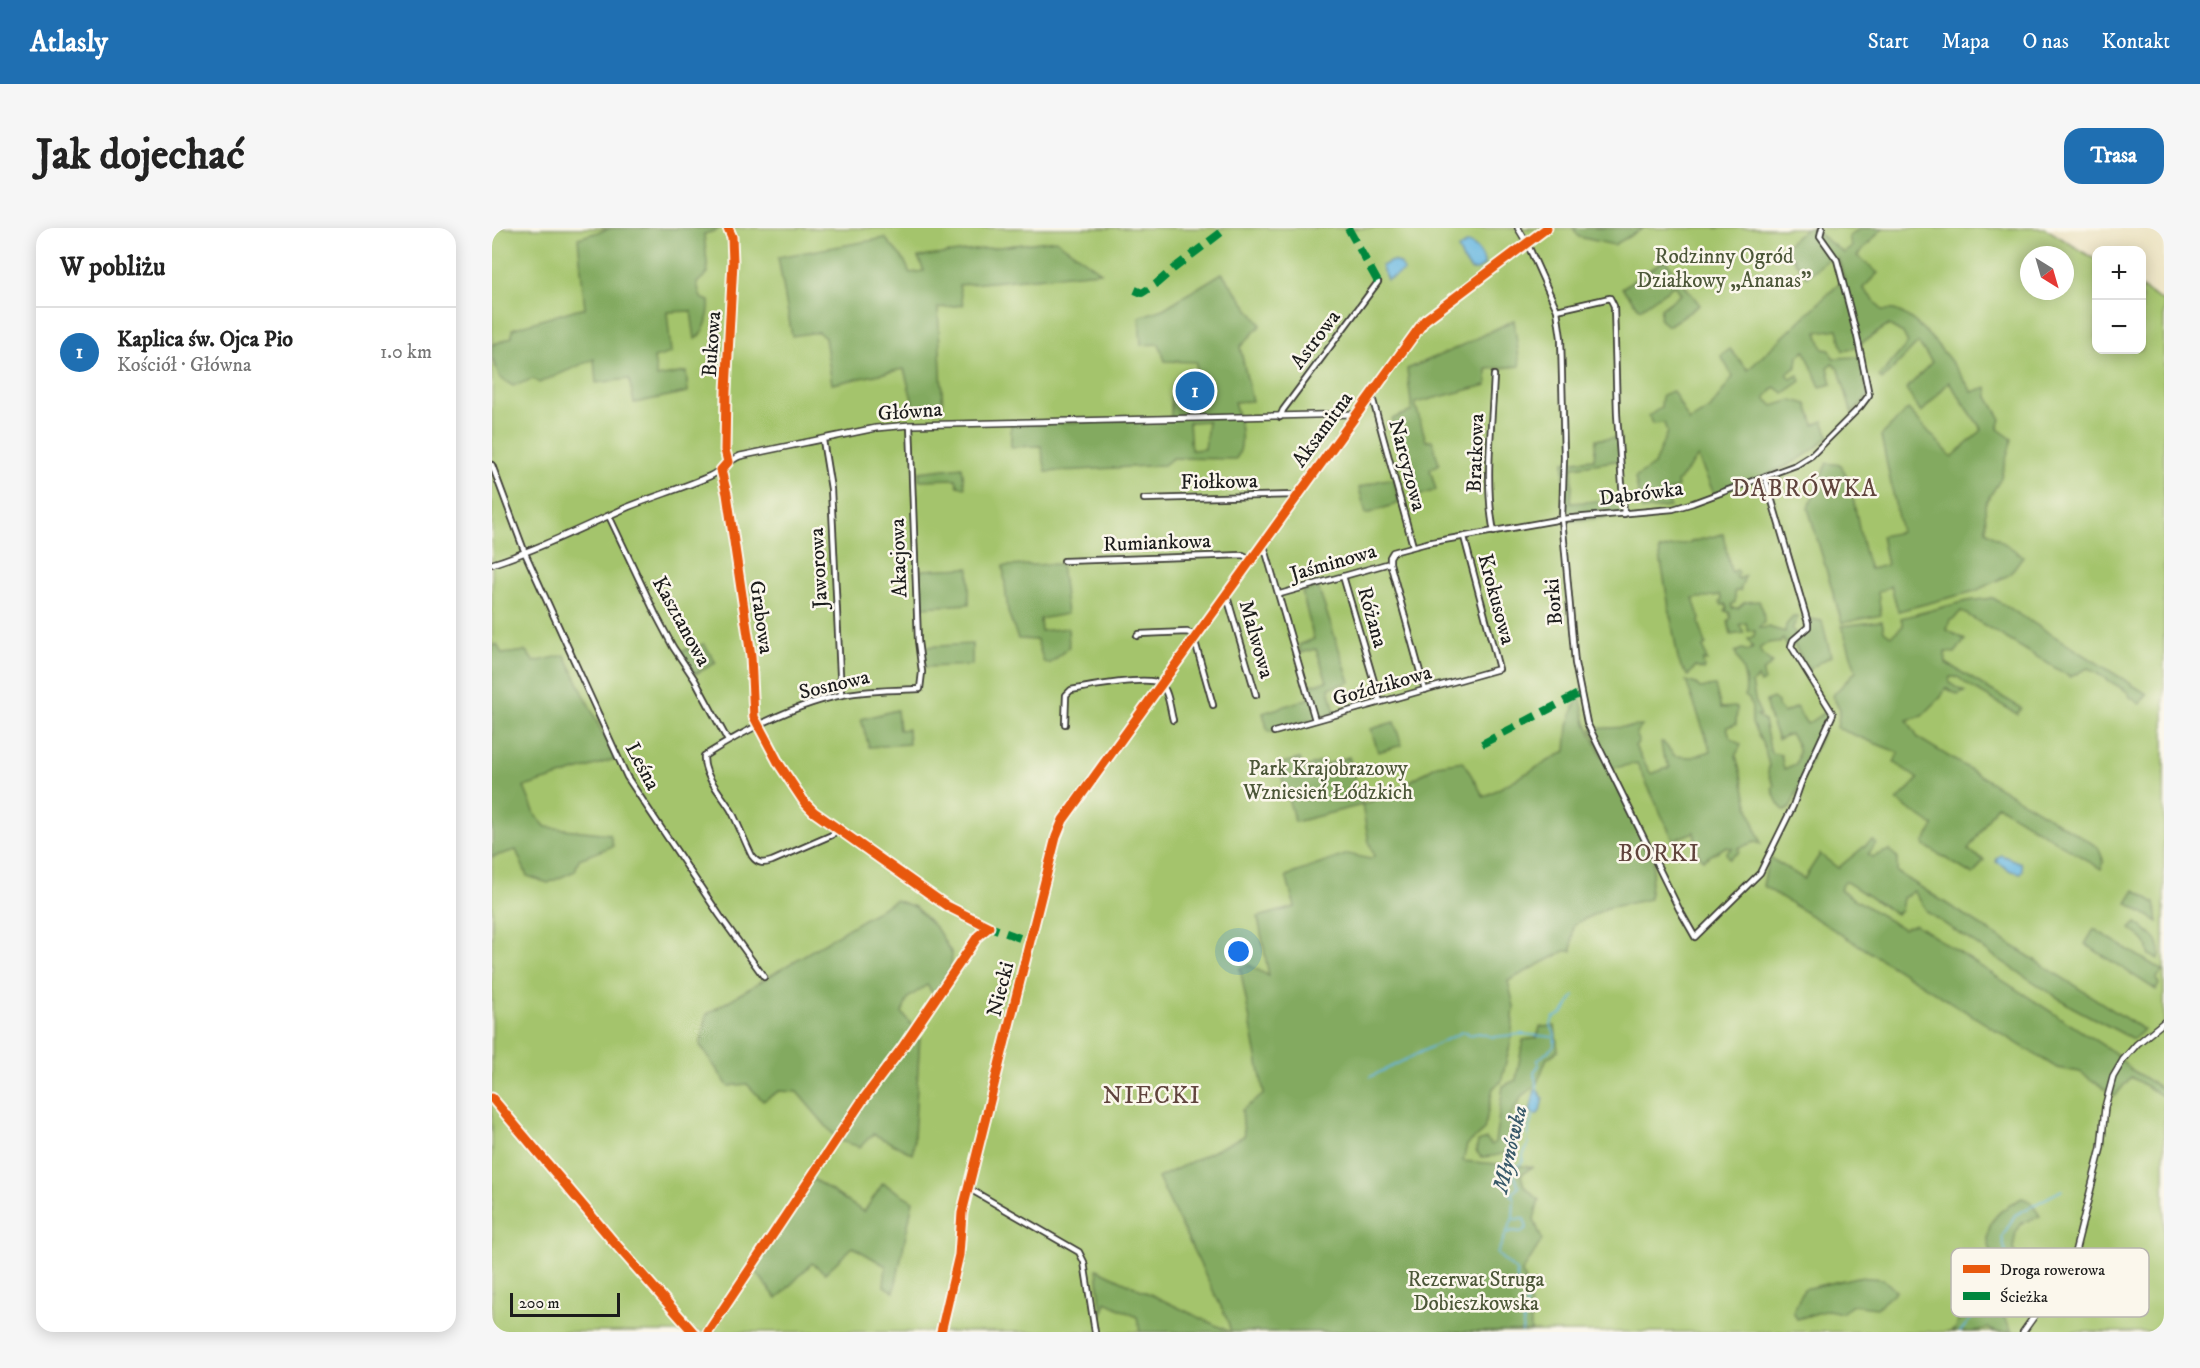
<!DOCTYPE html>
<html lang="pl">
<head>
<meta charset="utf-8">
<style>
	body { margin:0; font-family:"IM FELL DW Pica",serif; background:#f6f6f6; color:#222 }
	.controls { position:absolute; right:18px; top:18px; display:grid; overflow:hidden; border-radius:12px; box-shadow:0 3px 15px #0003 }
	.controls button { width:54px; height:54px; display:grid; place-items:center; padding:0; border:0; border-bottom:2px solid #e0e0e0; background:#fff; color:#222; font:30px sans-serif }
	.compass { position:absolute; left:1528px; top:18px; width:54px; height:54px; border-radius:50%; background:#fff; box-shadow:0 3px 15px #0003; rotate:143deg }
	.scale { position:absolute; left:18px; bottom:15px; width:110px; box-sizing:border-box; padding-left:6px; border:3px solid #1c1c1c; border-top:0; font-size:16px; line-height:21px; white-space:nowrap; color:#1c1c1c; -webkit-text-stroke:4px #fbf7ec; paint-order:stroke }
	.you { position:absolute; left:747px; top:724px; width:21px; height:21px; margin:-15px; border:4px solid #fff; border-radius:50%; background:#1a73e8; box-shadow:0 0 0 9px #1a73e833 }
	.badge { display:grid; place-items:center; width:39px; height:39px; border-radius:50%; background:#1f6fb2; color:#fff; font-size:20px; font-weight:700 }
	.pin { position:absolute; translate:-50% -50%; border:3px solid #fff; box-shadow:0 2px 6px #0006 }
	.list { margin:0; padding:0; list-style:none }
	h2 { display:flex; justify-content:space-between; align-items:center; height:78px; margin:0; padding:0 24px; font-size:26px }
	h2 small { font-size:20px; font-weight:400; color:#767676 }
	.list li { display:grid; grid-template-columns:39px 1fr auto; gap:18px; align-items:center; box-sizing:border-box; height:90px; padding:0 24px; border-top:2px solid #e0e0e0 }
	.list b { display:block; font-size:22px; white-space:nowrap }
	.list p { margin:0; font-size:20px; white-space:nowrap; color:#767676 }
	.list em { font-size:20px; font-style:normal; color:#767676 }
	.map { position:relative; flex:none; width:1672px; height:1104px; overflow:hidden; border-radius:18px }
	header { display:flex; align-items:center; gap:36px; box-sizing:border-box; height:84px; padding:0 30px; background:#1f6fb2; color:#fff }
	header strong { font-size:28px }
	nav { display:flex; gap:33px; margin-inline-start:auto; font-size:21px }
	.intro { display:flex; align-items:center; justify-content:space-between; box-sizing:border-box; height:144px; padding:0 36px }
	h1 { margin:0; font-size:42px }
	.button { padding:15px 27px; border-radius:18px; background:#1f6fb2; color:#fff; font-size:21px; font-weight:700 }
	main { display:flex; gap:36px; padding:0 36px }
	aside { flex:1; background:#fff; border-radius:18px; box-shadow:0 3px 15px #0003 }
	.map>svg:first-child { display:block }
	.green { fill:#a4c46c; stroke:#607044; stroke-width:1.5; fill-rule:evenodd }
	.forest { fill:#83aa60; stroke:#50633e; stroke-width:1.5; fill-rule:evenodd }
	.water { fill:#65b6e0; stroke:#40697e; stroke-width:1.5 }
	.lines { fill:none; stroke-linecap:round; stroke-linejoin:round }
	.stream { stroke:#65b6e0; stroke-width:1.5 }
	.minor-casing { stroke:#3b3a35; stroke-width:8 }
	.tertiary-casing { stroke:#3b3a35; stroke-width:8 }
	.minor { stroke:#fff; stroke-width:4.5 }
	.tertiary { stroke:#fff; stroke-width:5 }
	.quiet { stroke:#00873e; stroke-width:8; stroke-dasharray:15 8; stroke-linecap:butt }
	.cycleway-casing { stroke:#fbf7ec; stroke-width:13 }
	.cycleway { stroke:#e8590c; stroke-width:9 }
	.labels { text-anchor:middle; stroke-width:5; stroke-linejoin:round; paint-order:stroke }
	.park-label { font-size:21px; fill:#4c5738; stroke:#fbf7ec }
	.street-label { font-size:21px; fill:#1c1c1c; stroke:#fbf7ec }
	.water-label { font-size:22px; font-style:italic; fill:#395a6a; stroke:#fbf7ec }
	.quarter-label { font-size:24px; letter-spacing:1.5px; fill:#60443d; stroke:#fbf7ec }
	.key { fill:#fbf7ec; stroke:#b8b5ae; stroke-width:1.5 }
	.key-label { font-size:16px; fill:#1c1c1c }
</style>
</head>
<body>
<header>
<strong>Atlasly</strong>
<nav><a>Start</a><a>Mapa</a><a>O nas</a><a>Kontakt</a></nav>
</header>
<div class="intro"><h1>Jak dojechać</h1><a class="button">Trasa</a></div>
<main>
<aside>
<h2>W pobliżu<small></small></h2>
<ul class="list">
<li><span class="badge">1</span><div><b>Kaplica św. Ojca Pio</b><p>Kościół · Główna</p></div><em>1.0 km</em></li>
</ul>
</aside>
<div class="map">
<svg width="1672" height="1104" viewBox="0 0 1672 1104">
	<rect width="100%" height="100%" fill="#fbf7ec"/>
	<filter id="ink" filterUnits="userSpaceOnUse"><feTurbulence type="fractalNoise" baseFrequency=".0167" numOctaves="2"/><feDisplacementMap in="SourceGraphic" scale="12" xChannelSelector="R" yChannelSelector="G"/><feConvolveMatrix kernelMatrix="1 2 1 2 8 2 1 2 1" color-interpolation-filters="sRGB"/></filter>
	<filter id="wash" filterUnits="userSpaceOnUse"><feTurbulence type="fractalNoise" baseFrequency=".008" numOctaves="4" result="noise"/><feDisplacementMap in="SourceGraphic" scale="24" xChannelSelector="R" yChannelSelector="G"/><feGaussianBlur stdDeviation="1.35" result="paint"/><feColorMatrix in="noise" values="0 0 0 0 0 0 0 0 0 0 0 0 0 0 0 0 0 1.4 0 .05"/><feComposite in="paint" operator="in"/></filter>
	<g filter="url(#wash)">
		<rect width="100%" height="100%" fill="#ede4c5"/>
		<path class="green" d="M0 0H1553L1604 32V122H1650V60L1672 74V1104H0ZM1537 27H1573V63H1537Z"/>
		<g class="forest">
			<path d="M120 0H226V2L212 6 216 45 205 55 209 70 217 73C218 85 214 105 203 111L199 83 175 84 179 125 162 130 165 149 194 144 196 164 142 175 137 151 104 155 102 131 47 155 41 151 21 158 8 150 0 129V117L20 109V101L85 81H93L86 10Z"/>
			<polygon points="1081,0 1152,0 1122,17 1087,9"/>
			<path d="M1314 0H1319L1352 25 1360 19 1357 9 1368 0H1391L1365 28 1386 45 1371 60 1390 82C1395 82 1401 81 1405 83 1429 91 1467 142 1480 164L1495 159 1496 169 1509 191 1506 201 1520 211 1508 252 1493 276 1494 303 1531 328 1517 347 1483 363 1406 383 1399 358 1386 364 1389 387 1350 395 1316 280 1335 235 1349 237C1366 270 1365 308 1378 341L1395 337 1389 308 1409 304 1389 208 1416 181 1460 229 1490 202 1457 154 1429 185 1414 161 1440 134 1426 115 1390 152 1387 149 1416 115 1411 105 1397 97 1360 121 1351 123 1346 101 1325 104 1331 121 1338 122 1341 130 1367 129 1376 168 1360 186 1347 142 1340 135 1336 140 1340 156 1328 159 1313 123 1306 128 1305 138 1295 146 1299 151 1306 147 1309 153 1292 165 1283 159 1273 170 1281 178 1300 172 1315 176 1322 197 1331 193 1337 208C1304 241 1264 250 1222 266L1206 229 1185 254 1186 259 1176 263 1178 279 1150 282 1143 250 1162 237 1175 204 1172 195 1160 196 1157 188 1169 179 1170 167 1181 163 1197 193 1218 181 1241 149 1229 128 1238 121 1256 142 1352 51 1346 30 1335 32 1315 49 1292 19Z"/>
			<polygon points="393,10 412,32 418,45 432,43 426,29 564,12 609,44 467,57 471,77 446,80 451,183 423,183 412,141 340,156 333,110 326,104 300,108 286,29"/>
			<polygon points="1171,33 1174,33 1208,77 1176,98 1168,92 1169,81 1189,66 1183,57 1148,81 1130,60"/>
			<path d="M730 45 769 97 748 119 760 173 742 174C747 191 755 216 744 231L681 230 672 237 554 244 549 218 519 219V197L679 190V168L705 166 704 134 673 133 667 116 649 117 647 89 671 81ZM716 193 713 221 699 222 697 194Z"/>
			<polygon points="1022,92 1028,138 995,141 995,157 923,175 934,213 940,212 947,236 938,241 944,262 923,269 900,191 920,183 915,141 967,119"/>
			<polygon points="1129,210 1130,232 1081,239 1079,275 1133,271 1134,287 1072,294 1072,234 1102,231 1104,211"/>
			<polygon points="470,239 473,259 466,258 464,251 427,252 427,244"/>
			<polygon points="902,251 907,275 874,286 867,260 889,252"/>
			<path d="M1231 306 1239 344 1245 342 1246 345 1243 347 1247 351 1253 348 1248 363H1243V374L1239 377 1240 380H1246L1253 374 1267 373 1271 382 1272 395 1267 399 1269 400 1276 399 1293 404 1294 397 1301 389H1306L1300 401 1306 409 1319 391 1330 393 1339 428 1316 442 1302 416 1295 420 1291 410 1288 415C1279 413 1274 415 1267 421L1270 426 1280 435 1271 444 1272 453 1268 455 1266 449 1260 455 1264 476 1269 487H1265L1272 493 1279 525 1289 527 1292 541 1304 536C1309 524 1306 516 1298 506L1286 511C1281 498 1275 487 1274 473L1281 470 1286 474V478L1292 485 1304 479 1315 496 1336 482 1339 485 1298 580 1293 583 1286 576 1280 561 1282 557 1276 545 1277 538 1273 521 1260 495V480L1257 471 1253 468C1256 451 1250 439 1243 424L1250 421 1256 423 1261 420 1256 411 1262 408 1263 403H1256L1254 395 1247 397 1252 405 1239 407 1236 393 1239 390 1237 384 1233 383 1235 380 1233 376 1230 377 1228 374 1230 372 1228 367 1201 371 1208 391 1207 394 1214 417 1211 419 1215 433 1211 432 1212 442 1203 439 1196 448 1189 439 1186 431 1167 322Z"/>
			<polygon points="569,336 575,386 548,391 549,403 576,400 577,419 559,435 552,435 545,412 526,411 516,384 511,338"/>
			<polygon points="477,340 477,376 430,379 429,342"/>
			<polygon points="826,359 858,454 837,460 843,485 776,504 771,485 818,470 816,458 835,453 824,421 809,425 807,417 822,411 810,364"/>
			<polygon points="1501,370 1655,466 1648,476 1638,469 1636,464 1596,440 1578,449 1469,383 1462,391 1458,392 1455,402 1473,412 1463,425 1453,424 1454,435 1529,480 1525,486 1474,456 1466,449 1458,449 1457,455 1473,464 1466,467 1454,460 1449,469 1430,488 1415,492 1426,510 1606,619 1612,634 1609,641 1505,577 1476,622 1492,632 1481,647 1433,618 1432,615 1442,598 1405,573 1426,551 1402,534 1407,525 1345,500 1348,481 1340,468 1364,443 1350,398 1390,393 1392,403 1399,408 1411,398 1409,390 1475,373"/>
			<polygon points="5,416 10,426 34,423 42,434 73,427 123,531 32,559 44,588 54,599 118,606 121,618 87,631 83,643 56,655 35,648 24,622 0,629 0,418"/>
			<polygon points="212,416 224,435 203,446 187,424"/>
			<polygon points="480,416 480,437 433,439 431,419"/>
			<polygon points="1194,453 1204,456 1208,460 1223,458 1229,480 1245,479 1244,496 1235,499 1238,509 1249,517 1244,527 1257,580 1269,616 1263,614 1246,620 1247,624 1237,631 1234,625 1240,620 1233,619 1211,632 1206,625 1202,604 1184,611 1184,618 1145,535 1118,541 1100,501 1150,498 1144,505 1147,513 1143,518 1159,546 1178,539 1171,527 1169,514 1171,514 1183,528 1200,529 1219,523"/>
			<path d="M1086 468H1088L1094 495 1161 633C1162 647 1157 657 1158 671L1115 680 1081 697 1080 723H1073L1016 753 1022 778 1019 814 1009 854 1001 860 992 902 975 917 971 933 1040 939 1029 947 1032 958 1047 972 1042 991 1050 1012 1030 1044 1038 1070 1039 1104H739L735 1091 666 950 752 908 750 882 772 866 748 740 757 737 777 748 766 689 803 679 794 648 856 626 878 631 882 628 877 614 870 577 803 594 786 536 808 531 811 540 832 533 833 537 857 529 870 577 897 566 945 537 971 533 992 569 1074 523 1076 498Z"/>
			<polygon points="405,482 407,502 416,501 417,516 377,519 369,491"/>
			<polygon points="902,494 910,517 886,524 879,501"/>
			<polygon points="1380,612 1384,615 1376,627 1380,629 1397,622 1405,629 1405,644 1652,802 1641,811 1580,779 1436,685 1422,663 1411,670 1409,683 1404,686 1353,653 1348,662 1411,701 1423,696 1623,825 1638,841 1672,862 1672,869 1639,849 1623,868 1588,844 1565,840 1271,658 1277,629 1312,651 1328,626 1346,640"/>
			<polygon points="1643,662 1663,675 1666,694 1635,675"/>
			<polygon points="403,672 423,679 445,701 460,726 459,740 442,767 435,757 416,770 410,785 428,807 421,926 381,906 368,919 346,912 305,864 287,863 271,873 255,856 236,858 208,817 215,786"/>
			<path d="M1644 695C1657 703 1672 714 1667 731L1657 727C1656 711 1650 710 1638 701Z"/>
			<polygon points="1602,701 1671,743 1664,751 1667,756 1664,762 1593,716"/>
			<path d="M1063 798 1066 823 1055 830 1044 858 1030 868 1019 887 1028 913C1014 927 1008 928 989 929L984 923 986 914 994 911 1000 917 1003 914 1011 858 1024 852 1031 812 1045 810 1048 799Z"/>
			<polygon points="321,951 372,984 391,955 421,973 402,1064 392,1058 394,1038 361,1019 333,1045 320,1035 285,1071 262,1041"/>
			<path d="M1530 970 1538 973 1548 988 1530 995 1524 1004 1521 1021 1528 1036 1529 1055 1509 1084 1520 1104H1504L1495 1100 1480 1104H1458L1464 1100 1468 1086 1477 1078 1471 1072 1476 1069 1485 1073 1492 1069 1477 1058 1480 1051 1472 1049 1469 1044H1482L1502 1059 1510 1054C1508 1039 1497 1025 1496 1012 1494 990 1513 979 1530 970Z"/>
			<polygon points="605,1041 738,1104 648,1104 645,1089 614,1074 610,1088"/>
			<polygon points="1365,1049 1391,1051 1404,1063 1385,1080 1359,1077 1350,1085 1336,1082 1305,1091 1301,1084 1312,1061"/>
		</g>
		<g class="water">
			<path d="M976 15C985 18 993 29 992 38L985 42H979L971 32 966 21Z"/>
			<polygon points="900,33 907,35 912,43 895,52 889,38"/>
			<polygon points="1509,627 1529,635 1530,642 1528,645 1519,643 1504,634 1505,630"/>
			<polygon points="1043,862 1046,862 1051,870 1048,883 1045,887 1038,884"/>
		</g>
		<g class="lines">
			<g class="stream">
				<polyline points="878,849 970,804 975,804 977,807 987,805 1001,809 1030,806 1061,809"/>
				<polyline points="1045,861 1042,844 1047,837 1046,832 1062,818 1063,807 1059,797 1061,790 1071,785 1082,768"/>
				<polyline points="1016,1005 1020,1003 1029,1004 1035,1000 1032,991 1022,991"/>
				<polyline points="1030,1104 1035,1071 1026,1057 1024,1043 1005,1026 1021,990 1022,970 1019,966 1027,959 1022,946 1023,940 1031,933 1031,927 1036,918 1037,899 1042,886"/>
				<polyline points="1468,1104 1482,1087 1509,1068 1519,1046 1510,1009 1523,987 1570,962"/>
			</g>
		</g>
	</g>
	<g filter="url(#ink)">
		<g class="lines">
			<g class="minor-casing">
				<g id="minor">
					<polyline points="236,0 240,9 241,34 234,163 233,222 236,234"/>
					<polyline points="1055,0 1035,15 1065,82 1069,110 1072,229 1070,291 1083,435 1095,495 1187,681 1203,709 1268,645 1301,578 1309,555 1341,486 1299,418 1301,412 1316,399 1316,395 1273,249"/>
					<polyline points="1065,82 1118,70 1122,78 1125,186 1132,286"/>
					<polyline points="879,165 921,318"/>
					<polyline points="788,189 791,182 886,54"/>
					<polyline points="331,212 339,261 349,467"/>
					<polyline points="0,237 33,325 135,549 228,688 272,749"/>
					<polyline points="229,242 235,266 259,428 262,489 287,536"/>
					<polyline points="652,271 804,267"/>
					<polyline points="117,288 163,385 181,419 203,452 236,513"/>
					<path d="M1002 304C992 255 1000 197 1002 147"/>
					<polyline points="771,314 823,492"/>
					<polyline points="572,333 751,327 759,331"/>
					<polyline points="851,348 888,474"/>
					<polyline points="734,365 764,467"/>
					<polyline points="788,366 898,335"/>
					<polyline points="645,408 647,406 695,404 704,407"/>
					<polyline points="700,412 704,417 721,477"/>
					<polyline points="933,462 898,335 898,329 901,324 935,315 1070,291 1181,281 1201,275 1304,237 1320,227 1368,179 1377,167 1365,108 1345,32 1328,8 1330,0"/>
					<path d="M573 496 574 467 579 462C594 459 659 447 669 456 677 463 678 482 681 492"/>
					<polyline points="782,504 1007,441 972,309"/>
					<path d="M344 601 340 607 280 633C271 636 266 636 260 628 253 614 247 598 240 584 230 566 211 549 212 528 252 503 304 476 350 467 376 462 402 462 428 461L430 444 426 413 418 197"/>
					<polyline points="55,935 120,1012 201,1104"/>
					<polyline points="476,960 587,1024 592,1034 603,1104"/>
					<polyline points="216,1104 370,873 410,820 486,708 497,699"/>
				</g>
			</g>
			<g class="tertiary-casing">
				<g id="tertiary">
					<path d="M0 336C47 321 91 299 136 279 163 268 191 260 218 248 229 243 236 233 248 228L384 200 418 197 863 186"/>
					<polyline points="449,1104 467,1027 470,985 564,609 571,592 933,92 1035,15 1026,0"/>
					<polyline points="1531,1104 1573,1045 1583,1024 1609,920 1613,879 1621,849 1631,832 1645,816 1672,794"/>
				</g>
			</g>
			<use href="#minor" class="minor"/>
			<use href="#tertiary" class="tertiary"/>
			<g class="quiet">
				<polyline points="856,0 886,54"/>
				<polyline points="643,62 650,65 664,56 681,41 735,0"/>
				<polyline points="990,516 1088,465"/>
				<polyline points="492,697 539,714"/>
			</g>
			<g class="cycleway-casing">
				<g id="cycleway">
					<polyline points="0,870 120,1012 201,1104"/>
					<polyline points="216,1104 370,873 410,820 486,708 497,699 455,678 322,584 313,575 287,536 262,489 259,428 235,266 229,242 236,234 233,222 234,163 241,34 240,9 236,0"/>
					<polyline points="449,1104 467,1027 470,985 564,609 571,592 933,92 1055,0"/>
				</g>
			</g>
			<use href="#cycleway" class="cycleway"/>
		</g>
	</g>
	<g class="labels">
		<g class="park-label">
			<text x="1232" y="35">Rodzinny Ogród<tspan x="1232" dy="24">Działkowy „Ananas”</tspan></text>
			<text x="836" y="547">Park Krajobrazowy<tspan x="836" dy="24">Wzniesień Łódzkich</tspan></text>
			<text x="984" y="1058">Rezerwat Struga<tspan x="984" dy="24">Dobieszkowska</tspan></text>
		</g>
		<g class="street-label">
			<text transform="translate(823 111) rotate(-53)" y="7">Astrowa</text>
			<text transform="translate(219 116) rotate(-86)" y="7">Bukowa</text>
			<text transform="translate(418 183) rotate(-4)" y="7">Główna</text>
			<text transform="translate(830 201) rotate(-54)" y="7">Aksamitna</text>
			<text transform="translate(983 225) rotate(-88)" y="7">Bratkowa</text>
			<text transform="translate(916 237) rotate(75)" y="7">Narcyzowa</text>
			<text transform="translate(727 253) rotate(-1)" y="7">Fiołkowa</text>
			<text transform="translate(1149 265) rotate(-7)" y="7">Dąbrówka</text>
			<text transform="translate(665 314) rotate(-2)" y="7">Rumiankowa</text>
			<text transform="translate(406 330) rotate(-92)" y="7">Akacjowa</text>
			<text transform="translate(841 334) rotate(-16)" y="7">Jaśminowa</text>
			<text transform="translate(326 340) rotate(-93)" y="7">Jaworowa</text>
			<text transform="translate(1005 371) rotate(75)" y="7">Krokusowa</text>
			<text transform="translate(1061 374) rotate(-95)" y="7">Borki</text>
			<text transform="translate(270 389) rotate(82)" y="7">Grabowa</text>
			<text transform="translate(881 389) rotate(74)" y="7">Różana</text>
			<text transform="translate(190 393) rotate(61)" y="7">Kasztanowa</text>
			<text transform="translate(765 411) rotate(74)" y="7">Malwowa</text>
			<text transform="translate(342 456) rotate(-13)" y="7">Sosnowa</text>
			<text transform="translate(890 457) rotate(-16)" y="7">Goździkowa</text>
			<text transform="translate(151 538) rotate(62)" y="7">Leśna</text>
			<text transform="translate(508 761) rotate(-76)" y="7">Niecki</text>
		</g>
		<g class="water-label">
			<text transform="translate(1017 921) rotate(-77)" y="8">Młynówka</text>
		</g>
		<g class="quarter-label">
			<text x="1313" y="268">DĄBRÓWKA</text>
			<text x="1167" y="633">BORKI</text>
			<text x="660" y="875">NIECKI</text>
		</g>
	</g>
	<rect x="1459" y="1020" width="198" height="69" rx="9" class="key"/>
	<rect x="1471" y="1037" width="27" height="8" fill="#e8590c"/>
	<rect x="1471" y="1064" width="27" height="8" fill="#00873e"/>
	<g class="key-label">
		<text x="1508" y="1047">Droga rowerowa</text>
		<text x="1508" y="1074">Ścieżka</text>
	</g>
</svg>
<div class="controls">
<button>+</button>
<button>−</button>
</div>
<svg class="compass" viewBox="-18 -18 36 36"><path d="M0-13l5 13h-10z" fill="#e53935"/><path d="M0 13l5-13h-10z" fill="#767676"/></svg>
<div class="scale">200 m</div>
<div class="you"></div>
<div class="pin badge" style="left:703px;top:163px">1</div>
</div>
</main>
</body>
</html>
